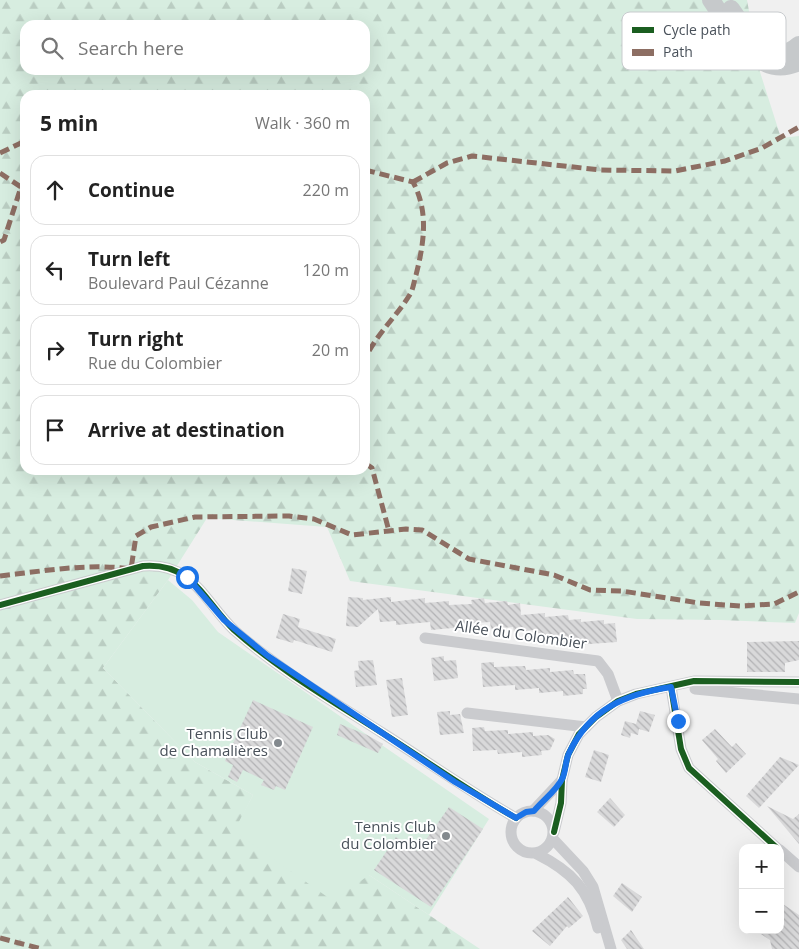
<!DOCTYPE html>
<html lang="en">
<head>
<meta charset="utf-8">
<style>
	body { margin:0; font-family:"Open Sans",sans-serif; background:#f6f6f6; color:#222 }
	.controls { position:absolute; right:15px; bottom:15px; display:grid; overflow:hidden; border-radius:10px; box-shadow:0 5px 20px #0002 }
	.controls button { width:45px; height:45px; display:grid; place-items:center; padding:0; border:0; border-bottom:1px solid #e0e0e0; background:#fff; color:#222; font:25px sans-serif }
	.stop { position:absolute; width:15px; height:15px; margin:-11px; border:4px solid #1a73e8; border-radius:50%; background:#fff }
	.stop.end { background:#1a73e8; border-color:#fff; box-shadow:0 1px 5px #0008 }
	.list { margin:0; padding:0; list-style:none }
	h2 { display:flex; justify-content:space-between; align-items:center; height:65px; margin:0; padding:0 20px; font-size:21px }
	h2 small { font-size:16px; font-weight:400; color:#767676 }
	.list li { display:grid; grid-template-columns:32px 1fr auto; gap:15px; align-items:center; box-sizing:border-box; height:70px; margin:0 10px 10px; padding:0 10px; border:1px solid #e0e0e0; border-radius:15px }
	.list b { display:block; font-size:19px; white-space:nowrap }
	.list p { margin:0; font-size:16px; white-space:nowrap; color:#767676 }
	.list em { font-size:16px; font-style:normal; color:#767676 }
	.icon { flex:none; width:28px; height:28px; fill:none; stroke:currentColor; stroke-width:2; stroke-linecap:round; stroke-linejoin:round }
	.map { position:relative; flex:none; width:799px; height:949px; overflow:hidden }
	.search { position:absolute; background:#fff; box-shadow:0 5px 20px #0002; left:20px; top:20px; width:350px; height:55px; display:flex; align-items:center; gap:12px; box-sizing:border-box; padding:0 18px; border-radius:15px; color:#767676; font-size:19px }
	.panel { position:absolute; background:#fff; box-shadow:0 5px 20px #0002; left:20px; top:90px; width:350px; height:385px; border-radius:15px }
	.map>svg:first-child { display:block }
	.forest { fill:url(#forest-firs); fill-rule:evenodd }
	.garden { fill:#d7ede0 }
	.building { fill:url(#building-back-hatch) }
	.lines { fill:none; stroke-linecap:round; stroke-linejoin:round }
	.street { stroke:#cacbce; stroke-width:11 }
	.primary { stroke:#c6c9cb; stroke-width:18 }
	.quiet { stroke:#8d6e63; stroke-width:5; stroke-dasharray:10 5; stroke-linecap:butt }
	.cycleway-casing { stroke:#fff; stroke-width:9 }
	.cycleway { stroke:#1b5e20; stroke-width:6 }
	.route { stroke:#1a73e8; stroke-width:6 }
	.poi-dot { fill:#83898e; stroke:#fff; stroke-width:2 }
	.labels { text-anchor:middle; stroke-width:4; stroke-linejoin:round; paint-order:stroke }
	.street-label { font-size:15px; fill:#49515a; stroke:#fff }
	.poi-label { font-size:15px; fill:#49515a; stroke:#fff; text-anchor:end }
	.key { fill:#fff; stroke:#c8cbce; stroke-width:1 }
	.key-label { font-size:14px; fill:#49515a }
</style>
</head>
<body>
<div class="map">
<svg width="799" height="949" viewBox="0 0 799 949">
	<defs>
		<pattern id="forest-firs" width="22" height="20" patternUnits="userSpaceOnUse" patternTransform="scale(1.25)"><rect width="22" height="20" fill="#d7ede0"/><path d="M5 1l3.5 6h-7zM16 11l3.5 6h-7z" fill="#bacdc2"/></pattern>
		<pattern id="building-back-hatch" width="6" height="6" patternUnits="userSpaceOnUse" patternTransform="scale(1.25)"><rect width="6" height="6" fill="#d9d9da"/><path d="M-1 5l2 2M0 0l6 6M5-1l2 2" fill="none" stroke="#b2b2b4"/></pattern>
	</defs>
	<rect width="100%" height="100%" fill="#f0f0f0"/>
	<path class="forest" d="M0 0H747L760 72 781 138 799 136V613L795 623 720 620 637 619 350 581 327 527 207 518 168 580 103 668 195 762 253 795 235 831 369 875 480 949H0ZM25 25H365V70H25ZM25 95H365V470H25Z"/>
	<polygon class="garden" points="168,580 192,600 218,632 489,819 429,915 369,875 333,901 234,831 253,795 195,762 103,668"/>
	<g class="building">
		<polygon points="292,568 307,571 302,594 288,591"/>
		<polygon points="348,597 363,598 363,600 391,597 391,602 425,598 425,603 449,601 449,605 472,604 471,600 484,598 485,603 507,601 508,605 520,603 521,615 545,613 545,617 568,615 569,620 581,619 581,622 604,620 604,624 615,623 617,642 575,645 575,642 552,643 551,636 534,637 534,630 514,632 513,627 491,629 490,622 462,624 463,627 431,630 430,622 396,625 396,621 380,622 378,609 358,627 346,626"/>
		<polygon points="283,614 300,619 298,627 336,639 332,652 294,640 293,643 276,638"/>
		<polygon points="799,641 799,660 785,663 785,672 747,672 747,642"/>
		<polygon points="444,656 444,661 456,660 458,678 434,681 431,658"/>
		<polygon points="373,660 377,685 356,687 354,671 359,670 358,661"/>
		<polygon points="494,662 494,667 525,666 526,670 550,668 550,672 573,670 574,674 585,674 587,689 583,689 583,694 563,696 563,691 539,693 539,688 515,690 515,685 483,687 481,663"/>
		<polygon points="402,678 408,715 392,717 386,680"/>
		<polygon points="253,700 313,727 285,790 276,786 274,790 261,785 264,780 243,770 237,782 228,777 233,765 225,761"/>
		<polygon points="450,711 450,715 460,714 464,733 440,735 437,712"/>
		<polygon points="640,711 655,715 649,732 639,729 638,735 631,733 630,738 621,735 625,721 636,724"/>
		<polygon points="340,724 367,735 383,744 378,753 337,735"/>
		<polygon points="484,727 485,731 508,730 508,734 533,732 533,736 548,735 555,739 550,750 541,751 542,755 522,757 522,752 498,754 497,750 473,751 472,728"/>
		<polygon points="715,729 732,747 736,743 746,754 726,773 716,761 718,759 702,740"/>
		<polygon points="594,750 609,755 601,782 585,777"/>
		<polygon points="780,757 799,765 759,808 746,796"/>
		<polygon points="610,798 625,815 614,827 597,812"/>
		<polygon points="767,806 793,819 799,814 799,844"/>
		<polygon points="449,807 483,829 431,907 374,870 396,837 418,851"/>
		<polygon points="622,883 642,897 632,912 613,896"/>
		<polygon points="568,897 583,916 569,928 567,926 550,946 532,931"/>
		<polygon points="780,902 799,915 799,949 772,949 770,940 761,934 769,933 768,930 780,930"/>
		<polygon points="631,930 635,936 644,949 627,949 621,940"/>
	</g>
	<g class="lines">
		<g class="street">
			<path d="M0 605 143 566C193 562 204 601 234 630 279 670 334 702 384 734 428 762 470 792 516 818"/>
			<polyline points="425,638 598,661 608,674 618,701"/>
			<polyline points="671,687 681,749 689,768 777,848"/>
			<polyline points="695,689 799,699"/>
			<polyline points="467,713 586,727"/>
			<circle cx="532" cy="832" r="21"/>
			<polyline points="533,811 562,780"/>
			<polyline points="554,832 561,803 562,780 568,755 579,734 596,717 618,701 636,694 694,681 799,682"/>
			<polyline points="553,839 583,871 593,887 611,949"/>
			<polyline points="780,850 799,867"/>
			<path d="M537 854C571 871 589 889 598 928"/>
		</g>
		<g class="primary">
			<path d="M711 0C731 29 756 82 799 62"/>
			<path d="M731 9C747 31 767 72 799 45"/>
		</g>
		<g class="quiet">
			<polyline points="0,153 25,141"/>
			<path d="M365 170 413 182C429 212 424 243 416 275 414 281 413 291 409 296 395 318 376 335 365 359"/>
			<polyline points="0,173 21,187 4,240 0,242"/>
			<polyline points="413,182 447,163 472,156 601,170 675,171 725,161 762,148 799,127"/>
			<polyline points="365,463 372,468 389,531"/>
			<path d="M0 576C44 571 88 563 131 569L136 536 151 527 195 517 289 516 314 519 352 535 406 529 422 530 469 559 554 575 590 590 622 591 699 603 740 606 774 604 799 592"/>
			<polyline points="0,938 42,949"/>
		</g>
		<g class="cycleway-casing">
			<g id="cycleway">
				<path d="M0 605 143 566C193 562 204 601 234 630 279 670 334 702 384 734 428 762 470 792 516 818"/>
				<polyline points="671,687 681,749 689,768 777,848"/>
				<polyline points="554,832 561,803 562,780 568,755 579,734 596,717 618,701 636,694 694,681 799,682"/>
			</g>
		</g>
		<use href="#cycleway" class="cycleway"/>
	</g>
	<g class="lines">
		<path class="route" d="M187 577 224 620 268 656 455 782 516 818 526 812 534 811C542 801 557 790 562 779 566 772 565 761 569 753 590 709 625 694 671 687L678 721"/>
	</g>
	<g class="poi-dot">
		<circle cx="278" cy="743" r="5"/>
		<circle cx="446" cy="836" r="5"/>
	</g>
	<g class="labels">
		<g class="street-label">
			<text transform="translate(521 635) rotate(8)" y="5">Allée du Colombier</text>
		</g>
		<g class="poi-label">
			<text x="268" y="739">Tennis Club<tspan x="268" dy="17">de Chamalières</tspan></text>
			<text x="436" y="832">Tennis Club<tspan x="436" dy="17">du Colombier</tspan></text>
		</g>
	</g>
	<rect x="622" y="12" width="164" height="58" rx="8" class="key"/>
	<rect x="632" y="27" width="22" height="6" fill="#1b5e20"/>
	<rect x="632" y="49" width="22" height="7" fill="#8d6e63"/>
	<g class="key-label">
		<text x="663" y="35">Cycle path</text>
		<text x="663" y="57">Path</text>
	</g>
</svg>
<div class="controls">
<button>+</button>
<button>−</button>
</div>
<div class="stop" style="left:187px;top:577px"></div>
<div class="stop end" style="left:678px;top:721px"></div>
<div class="search"><svg class="icon" aria-label="search" viewBox="0 0 24 24"><circle cx="10" cy="10" r="6"/><path d="M15 15l6 6"/></svg>Search here</div>
<section class="panel">
<h2>5 min<small>Walk · 360 m</small></h2>
<ul class="list">
<li><svg class="icon" aria-label="ahead" viewBox="0 0 24 24"><path d="M12 20V5M6 11l6-6 6 6"/></svg><div><b>Continue</b></div><em>220 m</em></li>
<li><svg class="icon" aria-label="left" viewBox="0 0 24 24"><path d="M17 20v-9H6M10 6l-5 5 5 5"/></svg><div><b>Turn left</b><p>Boulevard Paul Cézanne</p></div><em>120 m</em></li>
<li><svg class="icon" aria-label="right" viewBox="0 0 24 24"><path d="M7 20v-9h11M14 6l5 5-5 5"/></svg><div><b>Turn right</b><p>Rue du Colombier</p></div><em>20 m</em></li>
<li><svg class="icon" aria-label="arrive" viewBox="0 0 24 24"><path d="M6 21V4h12l-3 4 3 4H6"/></svg><div><b>Arrive at destination</b></div></li>
</ul>
</section>
</div>
</body>
</html>
